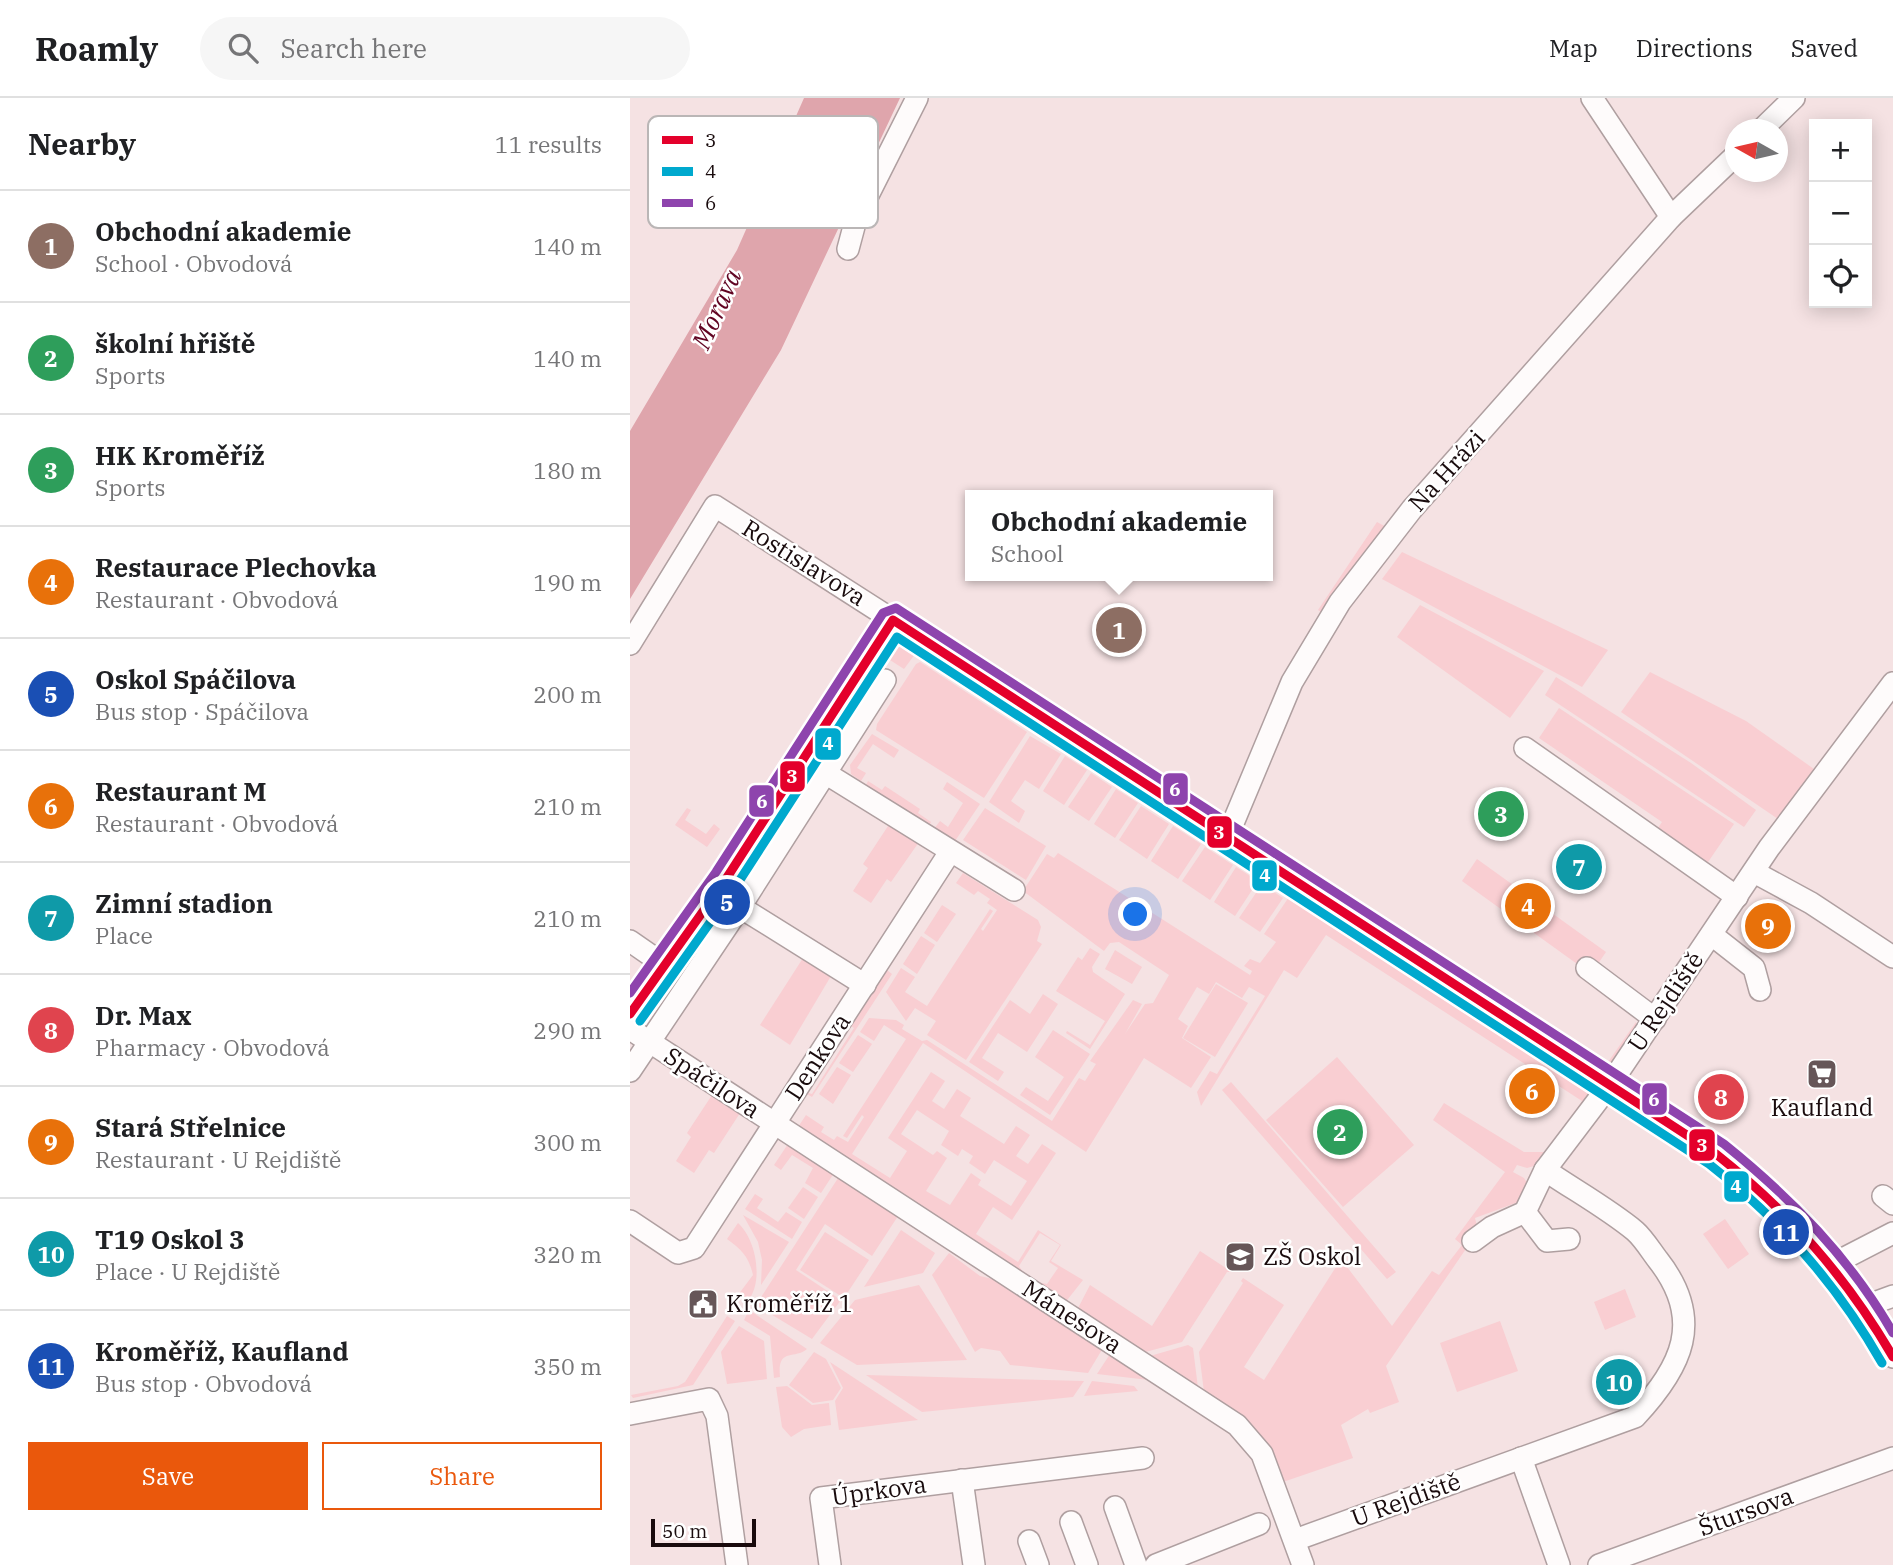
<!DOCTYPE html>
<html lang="en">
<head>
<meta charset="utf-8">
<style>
	body { margin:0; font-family:"IBM Plex Serif",serif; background:#f6f6f6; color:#202124 }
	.controls { position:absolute; right:21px; top:21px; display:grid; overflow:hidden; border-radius:0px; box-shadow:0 4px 18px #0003 }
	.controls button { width:63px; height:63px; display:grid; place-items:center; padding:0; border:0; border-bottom:2px solid #e0e0e0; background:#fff; color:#202124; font:35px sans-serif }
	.compass { position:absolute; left:1095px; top:21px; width:63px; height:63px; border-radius:50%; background:#fff; box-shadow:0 4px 18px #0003; rotate:278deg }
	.scale { position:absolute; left:21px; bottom:18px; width:105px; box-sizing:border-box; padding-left:7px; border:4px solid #190b0d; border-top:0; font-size:19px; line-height:24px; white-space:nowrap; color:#190b0d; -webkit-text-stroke:5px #fff; paint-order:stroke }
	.you { position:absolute; left:506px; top:817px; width:24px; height:24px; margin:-18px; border:5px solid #fff; border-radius:50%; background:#1a73e8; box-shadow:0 0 0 10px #1a73e833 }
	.badge { display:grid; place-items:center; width:46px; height:46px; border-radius:50%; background:#ea580c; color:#fff; font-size:23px; font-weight:700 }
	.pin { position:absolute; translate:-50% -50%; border:4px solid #fff; box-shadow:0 2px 7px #0006 }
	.popup { position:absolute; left:335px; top:392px; width:308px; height:91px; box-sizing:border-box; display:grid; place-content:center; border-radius:0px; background:#fff; filter:drop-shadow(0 2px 5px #0005); font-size:23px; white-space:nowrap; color:#757577 }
	.popup b { font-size:26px; color:#202124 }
	.popup::after { content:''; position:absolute; left:50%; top:100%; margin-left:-14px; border:14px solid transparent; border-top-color:#fff }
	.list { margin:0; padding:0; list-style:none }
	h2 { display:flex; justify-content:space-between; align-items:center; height:91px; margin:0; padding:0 28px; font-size:30px }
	h2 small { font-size:23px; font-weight:400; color:#757577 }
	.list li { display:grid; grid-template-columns:46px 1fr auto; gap:21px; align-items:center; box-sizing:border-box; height:112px; padding:0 28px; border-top:2px solid #e0e0e0 }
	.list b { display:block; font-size:26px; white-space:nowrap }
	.list p { margin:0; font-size:23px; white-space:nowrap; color:#757577 }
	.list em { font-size:23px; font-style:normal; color:#757577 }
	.actions { display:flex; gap:14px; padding:21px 28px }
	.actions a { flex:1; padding:16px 0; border:2px solid #ea580c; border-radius:0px; text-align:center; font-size:24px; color:#ea580c }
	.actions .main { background:#ea580c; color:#fff }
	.icon { flex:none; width:38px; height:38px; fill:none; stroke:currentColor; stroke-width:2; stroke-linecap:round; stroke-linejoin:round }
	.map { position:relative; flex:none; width:1263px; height:1467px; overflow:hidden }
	header { display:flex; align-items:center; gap:42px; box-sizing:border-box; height:98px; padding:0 35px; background:#fff; border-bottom:2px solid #e0e0e0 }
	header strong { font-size:33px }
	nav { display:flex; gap:38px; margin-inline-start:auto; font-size:24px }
	.search { width:490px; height:63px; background:#f6f6f6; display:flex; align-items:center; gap:18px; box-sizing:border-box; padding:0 24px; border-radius:38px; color:#757577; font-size:26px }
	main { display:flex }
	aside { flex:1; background:#fff }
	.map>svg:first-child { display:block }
	.green { fill:#f9ced2; fill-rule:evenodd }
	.water { fill:#dfa5ac }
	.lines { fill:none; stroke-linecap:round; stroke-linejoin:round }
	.minor-casing { stroke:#af9fa0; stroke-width:24 }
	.minor { stroke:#fefbfb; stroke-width:21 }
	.bus-1-casing { stroke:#fff; stroke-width:14 }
	.bus-2-casing { stroke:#fff; stroke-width:14 }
	.bus-3-casing { stroke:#fff; stroke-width:14 }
	.bus-1 { stroke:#e4002b; stroke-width:9 }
	.bus-2 { stroke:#00a9ce; stroke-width:9 }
	.bus-3 { stroke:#8e44ad; stroke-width:9 }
	.labels { text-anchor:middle; stroke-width:5; stroke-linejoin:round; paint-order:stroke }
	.street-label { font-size:24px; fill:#190b0d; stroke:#fff }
	.poi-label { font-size:24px; fill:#190b0d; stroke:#fff; text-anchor:start }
	.water-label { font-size:26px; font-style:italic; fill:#610422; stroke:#fff }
	.key { fill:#fff; stroke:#bab6b6; stroke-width:2 }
	.key-label { font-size:19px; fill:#190b0d }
	.line-badge { stroke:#fff; stroke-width:2.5 }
	.badge-label { font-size:19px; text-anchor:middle; font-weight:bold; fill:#fff }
</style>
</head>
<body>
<header>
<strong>Roamly</strong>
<div class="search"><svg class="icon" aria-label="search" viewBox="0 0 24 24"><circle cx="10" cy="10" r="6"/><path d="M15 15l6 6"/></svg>Search here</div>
<nav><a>Map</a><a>Directions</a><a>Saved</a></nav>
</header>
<main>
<aside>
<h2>Nearby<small>11 results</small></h2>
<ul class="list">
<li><span class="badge" style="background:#8d6e63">1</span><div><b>Obchodní akademie</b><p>School · Obvodová</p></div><em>140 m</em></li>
<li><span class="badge" style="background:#2e9e5b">2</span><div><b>školní hřiště</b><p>Sports</p></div><em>140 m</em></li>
<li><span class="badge" style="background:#2e9e5b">3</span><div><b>HK Kroměříž</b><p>Sports</p></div><em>180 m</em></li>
<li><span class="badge" style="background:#e8710a">4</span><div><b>Restaurace Plechovka</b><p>Restaurant · Obvodová</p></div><em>190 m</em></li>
<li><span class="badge" style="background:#1a4fb4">5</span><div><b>Oskol Spáčilova</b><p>Bus stop · Spáčilova</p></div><em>200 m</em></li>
<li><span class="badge" style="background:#e8710a">6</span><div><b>Restaurant M</b><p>Restaurant · Obvodová</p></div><em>210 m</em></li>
<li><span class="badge" style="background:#0f9aa8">7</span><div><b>Zimní stadion</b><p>Place</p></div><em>210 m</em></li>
<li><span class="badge" style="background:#e0444e">8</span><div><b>Dr. Max</b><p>Pharmacy · Obvodová</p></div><em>290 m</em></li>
<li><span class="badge" style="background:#e8710a">9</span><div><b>Stará Střelnice</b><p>Restaurant · U Rejdiště</p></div><em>300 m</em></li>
<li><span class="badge" style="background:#0f9aa8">10</span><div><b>T19 Oskol 3</b><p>Place · U Rejdiště</p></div><em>320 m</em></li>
<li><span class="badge" style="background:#1a4fb4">11</span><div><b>Kroměříž, Kaufland</b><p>Bus stop · Obvodová</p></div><em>350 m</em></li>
</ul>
<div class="actions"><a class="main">Save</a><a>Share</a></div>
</aside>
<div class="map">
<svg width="1263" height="1467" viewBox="0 0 1263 1467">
	<rect width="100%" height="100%" fill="#f5e2e3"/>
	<g class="green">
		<polygon points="747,424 758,430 694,516 688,512"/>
		<polygon points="772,454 978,552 952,589 752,481"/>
		<polygon points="790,507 914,573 880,620 767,539"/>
		<polygon points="269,540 291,548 274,571 249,555 258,544"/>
		<polygon points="296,551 407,623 404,629 399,630 294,561 292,558"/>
		<polygon points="290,564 397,634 354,700 246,632 247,626 286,566"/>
		<polygon points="1020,574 1116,623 1184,671 1148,721 991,614"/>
		<polygon points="926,579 1061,665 1126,712 1114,729 915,597"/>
		<polygon points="929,610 1104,726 1076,767 1026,733 1032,724 909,640"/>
		<polygon points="242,636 269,652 264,660 243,646 227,670 236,675 231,683 221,676 220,667"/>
		<polygon points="400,638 431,656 409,691 395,682 381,703 395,713 389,725 359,704"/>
		<polygon points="435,658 457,672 434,707 413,693"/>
		<polygon points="461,675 482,689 459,723 438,709"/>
		<polygon points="238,683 252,692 255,688 290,711 288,715 301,724 299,728 236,687"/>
		<polygon points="317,684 350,706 325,743 304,731 310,723 318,729 333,705 313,691"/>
		<polygon points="486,691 508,705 485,740 464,726"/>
		<polygon points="511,708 539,726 517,761 489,742"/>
		<polygon points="57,710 61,712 55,722 76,736 84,726 90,731 77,749 45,727"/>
		<polygon points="355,710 416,748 396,782 333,742"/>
		<polygon points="260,725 289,744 261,784 257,781 241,805 223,793 238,770 233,766"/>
		<polygon points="543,728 571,746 548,781 521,763"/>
		<polygon points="609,728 914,925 912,929 966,964 978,964 1006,924 1007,929 979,967 969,969 615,742"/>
		<polygon points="575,749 603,767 580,802 552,783"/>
		<path d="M428 755 620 877 622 873 614 868 620 861 630 865 646 844 634 836 665 790 958 982 962 990 911 1066 897 1070 887 1067 883 1074 894 1080 899 1088 891 1103 845 1120 847 1128 838 1132 842 1142 756 1268 769 1304 740 1315 738 1311 711 1327 723 1360 653 1384 574 1294 569 1254 613 1185 611 1183 613 1180 654 1207 614 1269 634 1282 711 1161 762 1228 802 1173 809 1177 832 1147 825 1141 875 1074 803 1022 814 1005 894 1054H916L952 1003 696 837 667 880 654 872 571 1008 567 994 580 973 587 976 635 898 619 889 612 900 586 884 579 896 567 889 548 921 558 928 552 940 581 959 561 990 514 960 456 1054 293 945 222 1056 260 1080 277 1053 258 1040 301 974 315 983 302 1003 314 1011 327 991 341 1000 330 1018 374 1046 386 1028 400 1037 386 1058 398 1066 412 1046 426 1055 382 1122 363 1109 346 1136 388 1164 408 1132 431 1147 421 1163 453 1182 434 1206 407 1184 417 1186 428 1170 419 1164 430 1147 410 1135 389 1168 395 1177 166 1032 176 1017 194 1029 191 1034 204 1042 207 1038 218 1044 234 1019 232 1017 217 1040 213 1038 276 941 254 927 244 943 230 934 239 920 266 922 274 927 272 931 292 943 297 942 422 1023 449 980 455 983 466 966 460 963 503 902 512 906 495 936 515 906 523 905 539 877 489 844 480 845 474 853 393 793 417 756 424 760ZM287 1012 319 1033 311 1047 328 1058 332 1051 343 1058 339 1065 355 1076 364 1062 397 1083 381 1108 348 1087 351 1082 341 1075 320 1107 296 1093 317 1060 307 1053 303 1057 271 1036Z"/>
		<polygon points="847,761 976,854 961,876 832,783"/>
		<polygon points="606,769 628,783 605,818 584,804"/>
		<polygon points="333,775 408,822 411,829 407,843 412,846 336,962 297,937 306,923 285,910 276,923 256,894 271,870 285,879 275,894 297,908 360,811 363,813 351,831 353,833 367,812 357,805 360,801 348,793 344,797 326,785"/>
		<polygon points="632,786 653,800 630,834 609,820"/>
		<polygon points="312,807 326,816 307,844 294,835"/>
		<polygon points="291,838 305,847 287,876 273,866"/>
		<polygon points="460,850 470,856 462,869 463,874 495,896 460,951 436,935 437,933 460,947 475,923 426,893 448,859 452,862"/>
		<polygon points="485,852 512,869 502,886 475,871"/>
		<polygon points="173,860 201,878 160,947 130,927"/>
		<polygon points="253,869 262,876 182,999 172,993 182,996 224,930 217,925"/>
		<polygon points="586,886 618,905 585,959 553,940"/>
		<polygon points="413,896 428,906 397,954 368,935 352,960 374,974 368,983 339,964 380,902 400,916"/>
		<polygon points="423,932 460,956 420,1017 390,997 396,989 418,1003 434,979 405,959"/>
		<polygon points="228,937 242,946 223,974 209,965"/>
		<polygon points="707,959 784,1047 713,1109 636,1022"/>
		<polygon points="207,969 221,977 203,1006 189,996"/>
		<polygon points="601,984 766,1174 757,1181 592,992"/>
		<polygon points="84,994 112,1012 84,1055 79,1052 64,1075 46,1063 61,1039 57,1035"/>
		<polygon points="160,1043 206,1072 191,1095 175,1085 183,1070 162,1057 151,1072 144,1067"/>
		<polygon points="210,1077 270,1115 242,1158 195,1126 166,1172 211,1202 182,1241 126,1207"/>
		<polygon points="173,1089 188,1099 174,1121 158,1110"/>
		<polygon points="125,1096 133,1101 127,1110 148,1124 156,1114 172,1124 162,1141 115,1111"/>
		<polygon points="113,1117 159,1144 131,1187 132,1162 128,1144"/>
		<polygon points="1095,1121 1119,1156 1098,1171 1073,1136"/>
		<path d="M108 1125C126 1141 134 1183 118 1203L108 1197 123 1177C119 1159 112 1152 97 1141Z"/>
		<polygon points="271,1132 305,1155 293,1175 234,1189"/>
		<polygon points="195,1134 239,1162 214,1200 170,1172"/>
		<polygon points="570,1153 602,1174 597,1174 552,1244 512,1255 446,1214 460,1187 522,1228"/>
		<polygon points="319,1155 350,1178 371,1183 473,1250 458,1275 380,1267 370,1253 351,1250 345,1254 302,1177"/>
		<polygon points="289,1187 337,1262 227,1267 190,1245 225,1202"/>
		<polygon points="995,1191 1006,1219 975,1232 964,1204"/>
		<path d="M119 1212 177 1251C164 1262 147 1249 150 1279L144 1280 140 1238 114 1222Z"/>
		<polygon points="97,1218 105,1223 63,1287 3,1300 1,1297 48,1288 55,1284"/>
		<polygon points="870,1223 888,1273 827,1294 810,1245"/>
		<polygon points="109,1228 134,1243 137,1281 97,1286 91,1254"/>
		<polygon points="558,1247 563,1250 568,1290 520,1258"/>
		<polygon points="482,1253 519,1282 467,1276"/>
		<polygon points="184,1254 196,1261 211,1290 203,1302 183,1305 159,1287"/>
		<polygon points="200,1264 288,1322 209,1332 205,1303 213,1290"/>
		<polygon points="236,1277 454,1283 443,1299 292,1314"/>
		<polygon points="462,1283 504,1288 508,1293 454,1298"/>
		<polygon points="157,1288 182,1307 199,1305 201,1327 174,1331 161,1339 152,1329 146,1289"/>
	</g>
	<polygon class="water" points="174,0 270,0 151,252 0,501 0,333 107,152"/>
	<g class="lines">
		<g class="minor-casing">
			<g id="minor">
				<polyline points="962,0 1041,119"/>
				<polyline points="1131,32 1164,0"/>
				<polyline points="218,151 226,121 287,0"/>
				<path d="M0 546 85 408 598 737 1086 1056C1162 1113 1217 1175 1263 1259"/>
				<polyline points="895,650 1107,799"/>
				<polyline points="184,668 384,792"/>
				<polyline points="598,737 662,584 710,504 782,411 1041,119 1106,57"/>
				<polyline points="1124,774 1181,805 1263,859"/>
				<polyline points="110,809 235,887"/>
				<polyline points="1082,837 1124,870 1130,892"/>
				<polyline points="0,843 36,868"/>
				<polyline points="957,870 1025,921"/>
				<polyline points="0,916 96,781 263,522"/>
				<polyline points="0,931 607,1327 632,1356 673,1467"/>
				<polyline points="0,973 110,809 255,582"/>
				<polyline points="1253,1098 1263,1106"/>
				<polyline points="895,1114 917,1143 939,1141"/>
				<polyline points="0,1123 48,1155 64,1150 320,754"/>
				<polyline points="843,1143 862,1129 895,1114 915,1072"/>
				<polyline points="1203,1166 1263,1135"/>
				<polyline points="1233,1209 1263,1198"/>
				<polyline points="0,1316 79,1301 87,1318 107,1467"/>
				<polyline points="891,1360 929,1467"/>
				<polyline points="332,1382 344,1467"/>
				<polyline points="485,1409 506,1467"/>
				<polyline points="441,1424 457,1467"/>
				<path d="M665 1442 1005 1319C1052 1269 1075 1222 1028 1162 1021 1153 1014 1141 1005 1133 977 1110 944 1092 915 1072L981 985 1139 750 1263 585"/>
				<polyline points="399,1443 408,1467"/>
				<polyline points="200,1467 191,1400 513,1360"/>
				<polyline points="526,1467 629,1426"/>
				<polyline points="969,1467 1263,1360"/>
			</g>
		</g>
		<use href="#minor" class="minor"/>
		<g class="bus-1-casing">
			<path id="bus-1" d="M0 916 96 781 263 522 1086 1056C1159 1114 1216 1178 1263 1259"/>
		</g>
		<g class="bus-2-casing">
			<path id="bus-2" d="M10 923 106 788 267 539 1079 1066C1151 1122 1207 1186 1252 1265"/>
		</g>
		<g class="bus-3-casing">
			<path id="bus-3" d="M0 895 86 774 253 515 266 510 1094 1046C1161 1100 1220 1160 1263 1235"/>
		</g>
		<use href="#bus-1" class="bus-1"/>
		<use href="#bus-2" class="bus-2"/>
		<use href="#bus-3" class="bus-3"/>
	</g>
	<defs>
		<g id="supermarket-square" transform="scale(1.575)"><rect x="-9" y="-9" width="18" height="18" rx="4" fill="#665658" stroke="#fff"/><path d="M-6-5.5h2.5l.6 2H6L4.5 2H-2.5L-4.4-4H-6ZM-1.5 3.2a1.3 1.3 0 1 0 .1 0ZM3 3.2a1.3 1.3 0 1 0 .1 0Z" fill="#fff"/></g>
		<g id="school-square" transform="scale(1.575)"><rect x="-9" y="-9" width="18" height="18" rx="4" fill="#665658" stroke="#fff"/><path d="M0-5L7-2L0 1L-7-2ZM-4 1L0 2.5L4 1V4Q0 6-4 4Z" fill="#fff"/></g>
		<g id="civic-square" transform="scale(1.575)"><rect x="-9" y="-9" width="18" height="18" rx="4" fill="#665658" stroke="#fff"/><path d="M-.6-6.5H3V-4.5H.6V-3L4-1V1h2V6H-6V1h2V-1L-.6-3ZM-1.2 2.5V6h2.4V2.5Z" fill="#fff"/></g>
	</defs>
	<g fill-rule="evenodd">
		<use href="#supermarket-square" x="1192" y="976"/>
		<use href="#school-square" x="610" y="1159"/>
		<use href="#civic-square" x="73" y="1206"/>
	</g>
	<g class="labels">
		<g class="street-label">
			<text transform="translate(817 373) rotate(-48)" y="8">Na Hrázi</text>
			<text transform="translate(174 465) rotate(32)" y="8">Rostislavova</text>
			<text transform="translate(1036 904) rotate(-56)" y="8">U Rejdiště</text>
			<text transform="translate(188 959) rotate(-57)" y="8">Denkova</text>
			<text transform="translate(82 985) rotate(33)" y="8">Spáčilova</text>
			<text transform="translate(442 1219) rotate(33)" y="8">Mánesova</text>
			<text transform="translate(249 1393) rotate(-8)" y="8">Úprkova</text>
			<text transform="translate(776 1402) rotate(-20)" y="8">U Rejdiště</text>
			<text transform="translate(1116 1414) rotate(-20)" y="8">Štursova</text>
		</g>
		<g class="poi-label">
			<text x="1192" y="1018" text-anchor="middle">Kaufland</text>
			<text x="633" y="1167">ZŠ Oskol</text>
			<text x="96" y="1214">Kroměříž 1</text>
		</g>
		<g class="water-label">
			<text transform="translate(87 211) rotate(-66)" y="9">Morava</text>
		</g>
	</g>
	<rect x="18" y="18" width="230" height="112" rx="10" class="key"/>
	<rect x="32" y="38" width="31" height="8" fill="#e4002b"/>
	<rect x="32" y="69" width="31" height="9" fill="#00a9ce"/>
	<rect x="32" y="101" width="31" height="8" fill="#8e44ad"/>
	<g class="key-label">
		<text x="75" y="49">3</text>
		<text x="75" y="80">4</text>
		<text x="75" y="112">6</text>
	</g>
	<g class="line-badge">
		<rect x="184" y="629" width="28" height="34" rx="7" fill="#00a9ce"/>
		<rect x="149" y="662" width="27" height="33" rx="7" fill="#e4002b"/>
		<rect x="532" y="674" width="27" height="34" rx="7" fill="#8e44ad"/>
		<rect x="118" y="686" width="27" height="34" rx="7" fill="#8e44ad"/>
		<rect x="576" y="717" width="27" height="34" rx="7" fill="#e4002b"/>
		<rect x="621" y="761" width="27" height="33" rx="7" fill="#00a9ce"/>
		<rect x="1011" y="984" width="27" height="34" rx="7" fill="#8e44ad"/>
		<rect x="1058" y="1030" width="28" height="34" rx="7" fill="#e4002b"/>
		<rect x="1093" y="1072" width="27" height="33" rx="7" fill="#00a9ce"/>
	</g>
	<g class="badge-label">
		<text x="198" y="652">4</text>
		<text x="162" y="685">3</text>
		<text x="545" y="698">6</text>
		<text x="132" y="710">6</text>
		<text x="589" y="741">3</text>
		<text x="635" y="784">4</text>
		<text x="1024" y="1008">6</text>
		<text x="1072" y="1054">3</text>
		<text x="1106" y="1095">4</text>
	</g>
</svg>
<div class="controls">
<button>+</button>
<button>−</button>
<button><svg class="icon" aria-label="locate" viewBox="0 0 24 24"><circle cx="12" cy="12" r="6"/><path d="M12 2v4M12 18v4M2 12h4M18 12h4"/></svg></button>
</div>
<svg class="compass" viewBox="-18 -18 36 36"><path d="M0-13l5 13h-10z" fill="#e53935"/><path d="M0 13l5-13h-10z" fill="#757577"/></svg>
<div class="scale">50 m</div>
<div class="you"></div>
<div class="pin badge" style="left:489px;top:532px;background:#8d6e63">1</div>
<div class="popup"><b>Obchodní akademie</b>School</div>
<div class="pin badge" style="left:710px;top:1034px;background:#2e9e5b">2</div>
<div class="pin badge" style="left:871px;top:716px;background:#2e9e5b">3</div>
<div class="pin badge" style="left:898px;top:808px;background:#e8710a">4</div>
<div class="pin badge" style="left:97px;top:804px;background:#1a4fb4">5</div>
<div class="pin badge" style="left:902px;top:993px;background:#e8710a">6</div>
<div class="pin badge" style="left:949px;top:769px;background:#0f9aa8">7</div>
<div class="pin badge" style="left:1091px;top:999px;background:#e0444e">8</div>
<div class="pin badge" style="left:1138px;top:828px;background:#e8710a">9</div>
<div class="pin badge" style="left:989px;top:1284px;background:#0f9aa8">10</div>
<div class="pin badge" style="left:1156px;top:1134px;background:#1a4fb4">11</div>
</div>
</main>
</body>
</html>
